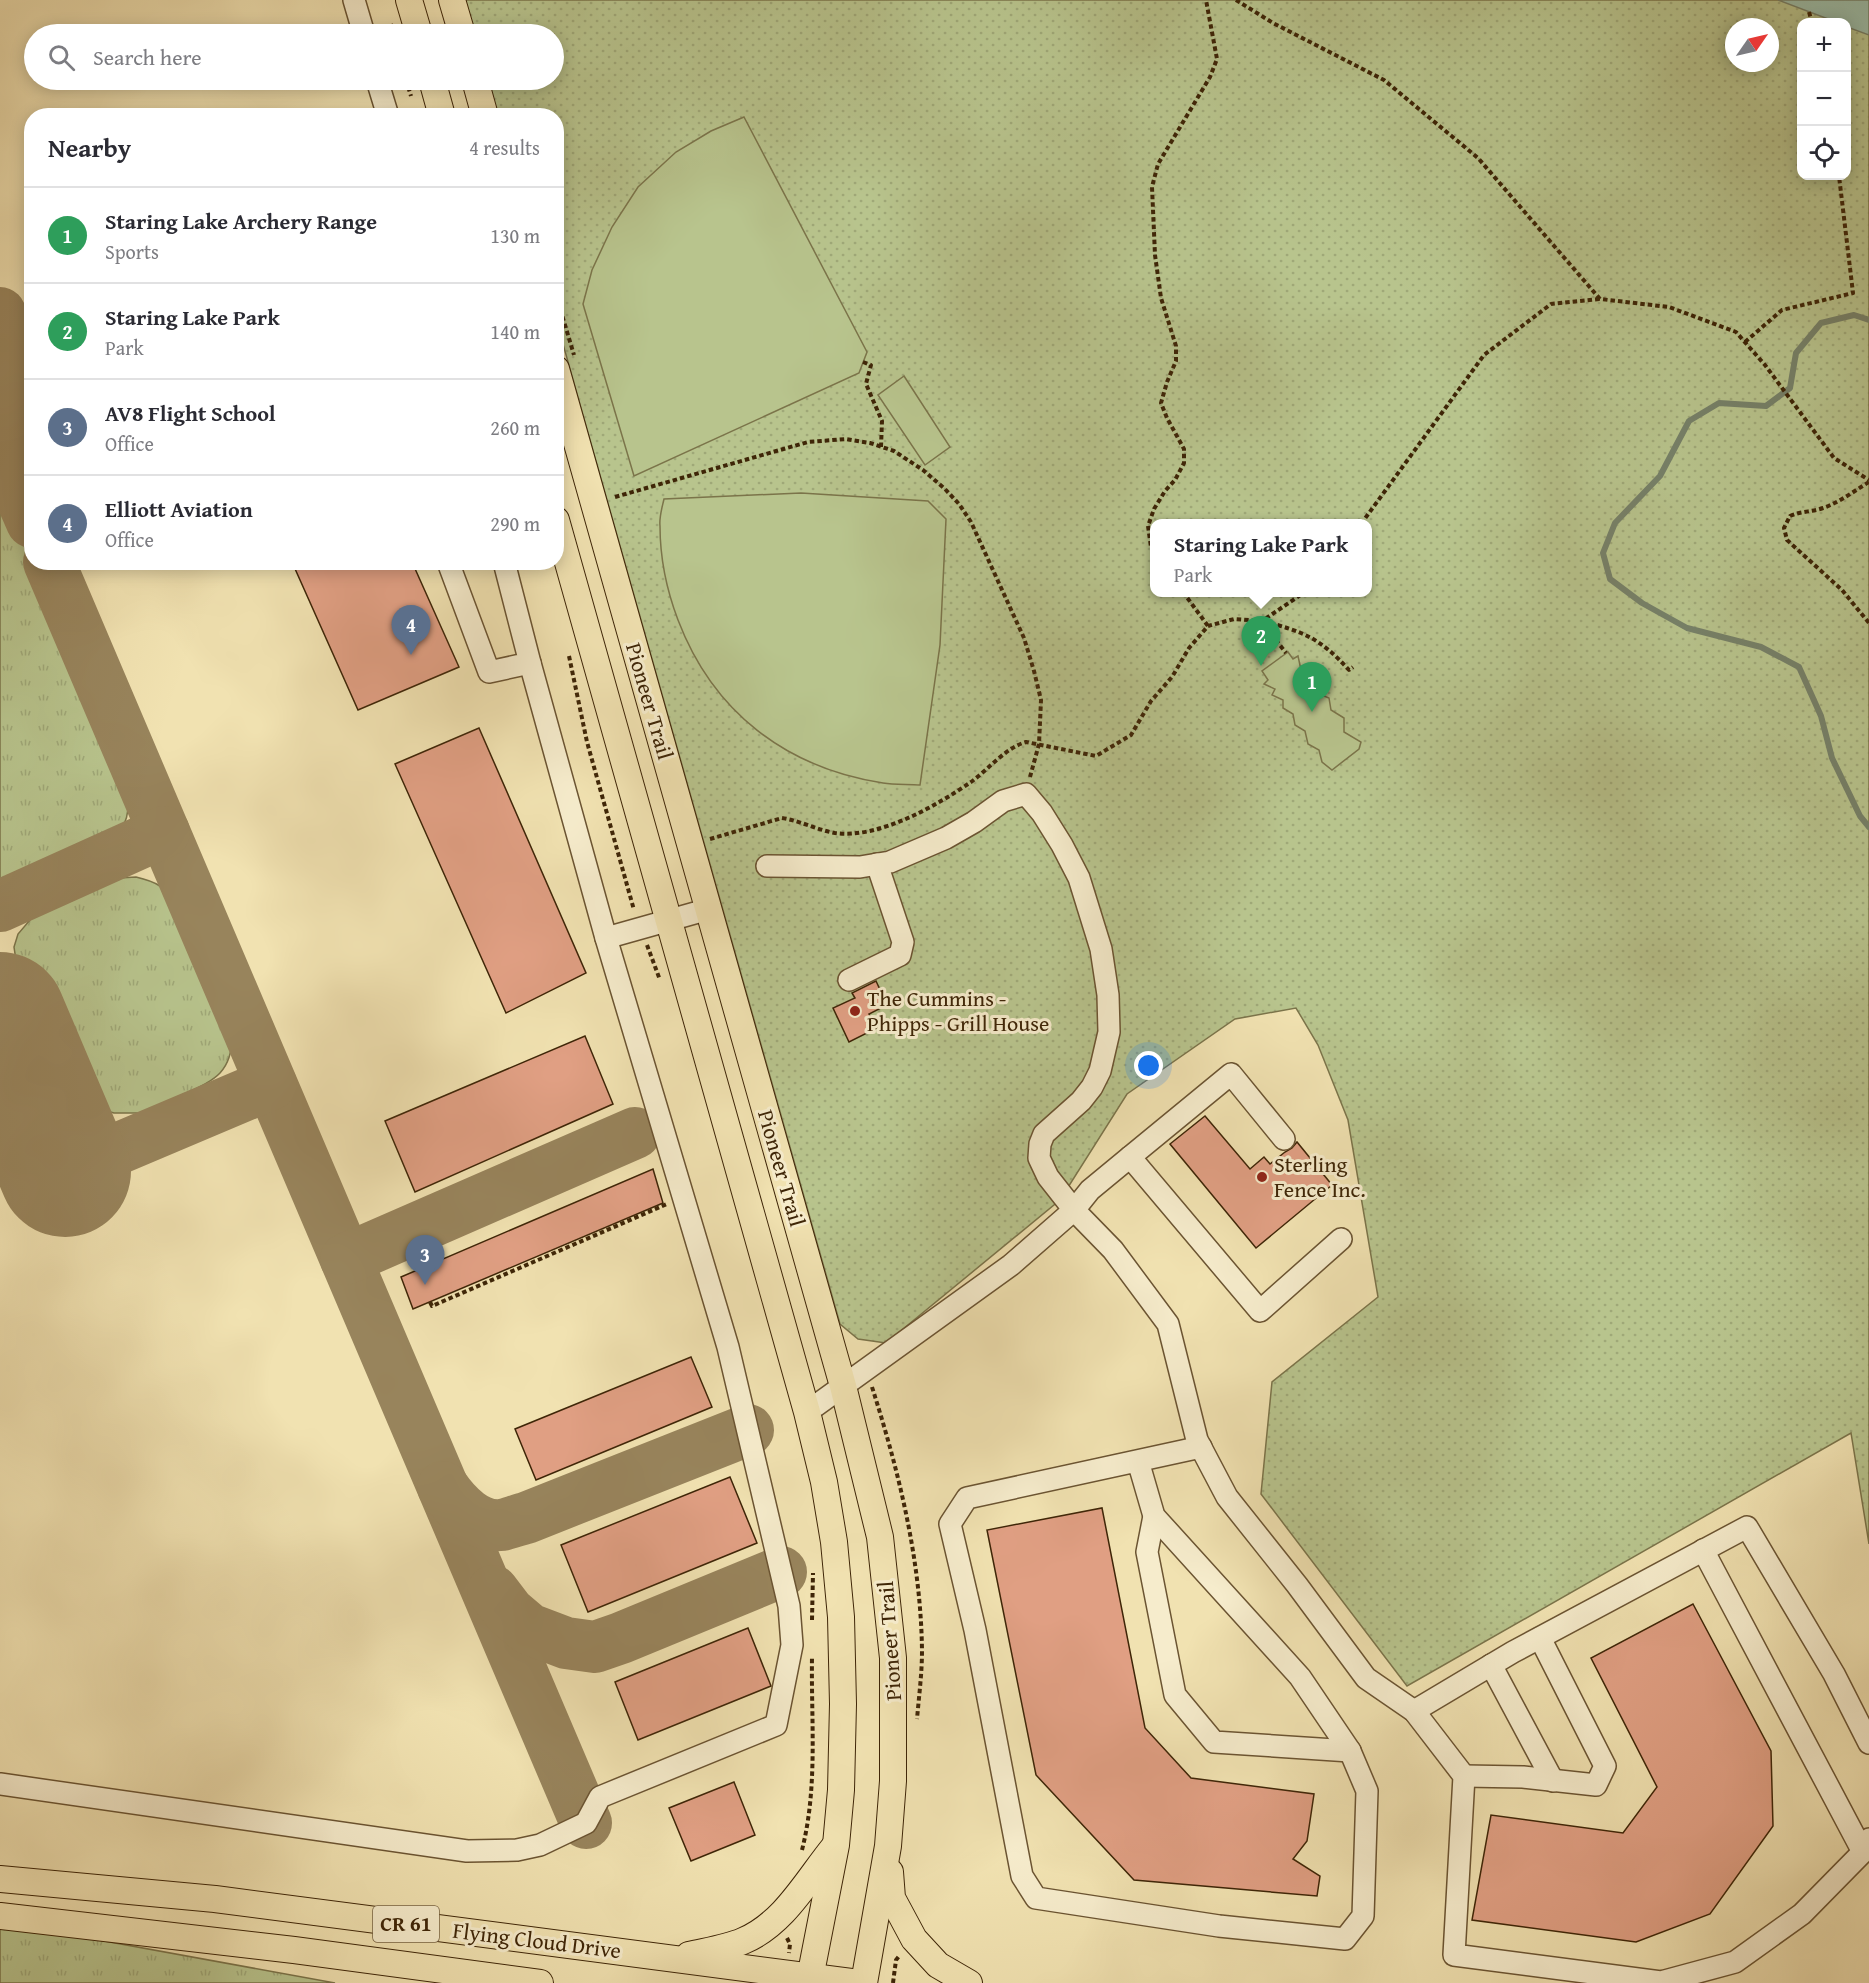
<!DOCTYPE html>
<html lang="en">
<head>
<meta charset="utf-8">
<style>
	body { margin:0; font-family:"Gentium Book Plus",serif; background:#f2f2f3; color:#2b2b33 }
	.controls { position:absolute; right:18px; top:18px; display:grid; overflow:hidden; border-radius:12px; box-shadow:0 3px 15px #0003 }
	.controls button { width:54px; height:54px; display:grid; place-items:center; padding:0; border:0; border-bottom:2px solid #e1e1e2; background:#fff; color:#2b2b33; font:30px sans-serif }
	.compass { position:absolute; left:1725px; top:18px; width:54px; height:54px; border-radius:50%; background:#fff; box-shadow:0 3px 15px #0003; rotate:56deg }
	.you { position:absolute; left:1149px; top:1066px; width:21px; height:21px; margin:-15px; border:4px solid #fff; border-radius:50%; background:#1a73e8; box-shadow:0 0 0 9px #1a73e833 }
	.badge { display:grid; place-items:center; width:39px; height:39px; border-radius:50%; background:#1a73e8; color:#fff; font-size:20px; font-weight:700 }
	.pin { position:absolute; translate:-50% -50px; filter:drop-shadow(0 2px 3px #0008) }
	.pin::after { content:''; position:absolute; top:32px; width:21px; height:18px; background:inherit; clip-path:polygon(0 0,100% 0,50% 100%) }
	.popup { position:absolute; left:1150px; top:519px; width:222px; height:78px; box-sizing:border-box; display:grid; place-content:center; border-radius:12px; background:#fff; filter:drop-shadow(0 2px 4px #0005); font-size:20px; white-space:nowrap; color:#7c7c81 }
	.popup b { font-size:22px; color:#2b2b33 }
	.popup::after { content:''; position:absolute; left:50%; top:100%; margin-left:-12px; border:12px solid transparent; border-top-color:#fff }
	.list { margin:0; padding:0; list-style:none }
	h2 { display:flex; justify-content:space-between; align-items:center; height:78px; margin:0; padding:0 24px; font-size:26px }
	h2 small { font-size:20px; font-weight:400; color:#7c7c81 }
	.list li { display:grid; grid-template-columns:39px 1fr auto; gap:18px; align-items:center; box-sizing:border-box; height:96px; padding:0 24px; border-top:2px solid #e1e1e2 }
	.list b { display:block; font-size:22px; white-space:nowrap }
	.list p { margin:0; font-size:20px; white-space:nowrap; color:#7c7c81 }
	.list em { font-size:20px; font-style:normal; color:#7c7c81 }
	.icon { flex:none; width:33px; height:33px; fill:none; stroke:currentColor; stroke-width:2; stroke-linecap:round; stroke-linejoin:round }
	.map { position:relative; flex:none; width:1869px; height:1983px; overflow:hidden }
	.search { position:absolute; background:#fff; box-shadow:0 3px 15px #0003; left:24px; top:24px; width:540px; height:66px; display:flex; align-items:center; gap:15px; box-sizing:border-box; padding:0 21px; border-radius:33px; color:#7c7c81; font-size:22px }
	.panel { position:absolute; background:#fff; box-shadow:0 3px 15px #0003; left:24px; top:108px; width:540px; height:462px; border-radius:24px }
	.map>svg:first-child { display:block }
	.grass { fill:url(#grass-tufts); stroke:#7b744a; stroke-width:1.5 }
	.park { fill:url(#park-dots); stroke:#7b744a; stroke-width:1.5; fill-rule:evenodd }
	.pitch { fill:#b8c48d; stroke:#7b744a; stroke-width:1.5 }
	.water { fill:#9bbeaa; stroke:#768169; stroke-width:1.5 }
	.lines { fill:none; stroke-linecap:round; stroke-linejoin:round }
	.stream { stroke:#768169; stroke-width:6 }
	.taxiway { stroke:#98845c; stroke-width:52 }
	.runway { stroke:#98845c; stroke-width:132 }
	.building { fill:#e09f83; stroke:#3e2507; stroke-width:1.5 }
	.minor-casing { stroke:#6b5432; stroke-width:24 }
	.major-casing { stroke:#3e2507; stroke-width:28 }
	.path { stroke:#3e2507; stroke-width:4; stroke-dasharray:4.5 3; stroke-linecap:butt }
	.minor { stroke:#f6eccc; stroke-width:21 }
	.major { stroke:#f1e2b1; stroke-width:26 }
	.poi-dot { fill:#8f2418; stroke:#f6eccc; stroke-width:2 }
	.labels { text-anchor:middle; stroke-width:6; stroke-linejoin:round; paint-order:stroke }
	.shield { fill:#f6eccc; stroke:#756142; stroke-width:1.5 }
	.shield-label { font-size:21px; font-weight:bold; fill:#3e2507 }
	.street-label { font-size:22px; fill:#3e2507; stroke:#f6eccc }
	.poi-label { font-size:22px; fill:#3e2507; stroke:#f6eccc; text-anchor:start }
</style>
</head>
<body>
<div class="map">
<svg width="1869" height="1983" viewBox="0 0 1869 1983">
	<defs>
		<pattern id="grass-tufts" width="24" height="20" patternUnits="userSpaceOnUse" patternTransform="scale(1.5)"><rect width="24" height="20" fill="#b8c48d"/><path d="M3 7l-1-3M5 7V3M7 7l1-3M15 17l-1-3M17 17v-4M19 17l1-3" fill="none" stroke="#9fa878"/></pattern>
		<pattern id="park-dots" width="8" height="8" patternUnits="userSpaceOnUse" patternTransform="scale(1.5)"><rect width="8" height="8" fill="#b8c48d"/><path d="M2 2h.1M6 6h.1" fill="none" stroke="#9fa878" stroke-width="1.8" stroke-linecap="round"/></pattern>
	</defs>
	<rect width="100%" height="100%" fill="#f1e2b1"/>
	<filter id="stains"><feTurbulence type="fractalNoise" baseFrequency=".00333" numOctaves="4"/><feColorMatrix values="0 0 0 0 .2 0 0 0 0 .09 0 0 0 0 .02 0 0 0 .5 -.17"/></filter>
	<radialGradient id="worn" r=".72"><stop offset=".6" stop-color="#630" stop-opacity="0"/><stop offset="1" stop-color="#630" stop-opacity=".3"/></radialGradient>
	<g class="grass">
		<path d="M0 503 12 517 127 788C130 811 128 826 111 841L24 878 11 881 0 879Z"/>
		<path d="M136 877C157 882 163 886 176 903L232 1034C233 1071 215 1081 184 1094 170 1100 155 1107 141 1113H114L96 1108 70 1086 16 960 14 947 18 934 35 914 119 878Z"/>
		<polygon points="0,1922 335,1983 0,1983"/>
	</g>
	<path class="park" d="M465 0H1869V1544L1851 1433 1407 1686 1261 1494 1272 1382 1378 1297 1348 1120 1318 1045 1296 1008 1235 1019 1127 1094 1060 1200 886 1343 858 1339 840 1324 557 323 556 116 498 115 487 80H554V34H475ZM1802 22H1846V176H1802ZM1734 27H1770V63H1734ZM1154 524H1368V592H1154Z"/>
	<g class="pitch">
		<polygon points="744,117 867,352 859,373 634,476 583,304 592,270 612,227 638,187 676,152 711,131"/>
		<polygon points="904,376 950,447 925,465 878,395"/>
		<path d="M801 493 928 501 946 519 940 645 920 785C908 784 895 785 883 783 786 768 713 712 678 620 667 591 660 558 660 526 659 517 662 508 664 499Z"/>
		<polygon points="1288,652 1293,659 1298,656 1301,670 1316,669 1319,694 1329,698 1331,710 1344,718 1344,732 1361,742 1359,749 1332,770 1322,762 1319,750 1308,744 1305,731 1295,725 1293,714 1283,708 1283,700 1272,695 1275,689 1264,684 1268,680 1262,671"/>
	</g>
	<polygon class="water" points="1778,0 1869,0 1869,35 1847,27 1846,22 1836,22"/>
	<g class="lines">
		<polyline class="stream" points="1869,320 1854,315 1821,323 1796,353 1790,388 1766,406 1719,403 1689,421 1660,476 1615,523 1603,553 1610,579 1642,603 1687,628 1761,647 1799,667 1821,716 1832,758 1860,816 1869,827"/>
		<g class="taxiway">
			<polyline points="0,313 14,346 19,409 4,458 32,522"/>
			<polyline points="49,562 586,1823"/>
			<polyline points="0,906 164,832"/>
			<polyline points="65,1171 271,1084"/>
			<polyline points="346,1259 635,1133"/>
			<path d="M443 1487C456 1506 477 1528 502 1525 510 1523 518 1520 526 1518L748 1430"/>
			<polyline points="493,1591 509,1612 529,1629 566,1643 595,1647 621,1638 781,1572"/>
		</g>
		<polyline class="runway" points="0,1018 65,1171"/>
	</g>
	<g class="building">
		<polygon points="292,562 412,562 459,667 358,710"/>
		<polygon points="479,728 586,973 506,1013 395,764"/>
		<polygon points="876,981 887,1005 869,1014 877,1028 849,1042 833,1008 855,998 852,993"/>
		<polygon points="585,1036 613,1104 415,1192 385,1121"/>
		<polygon points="1205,1116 1250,1169 1264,1157 1270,1164 1285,1152 1292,1148 1297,1142 1332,1185 1256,1248 1170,1144"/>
		<polygon points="653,1169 663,1203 413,1309 401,1277"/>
		<polygon points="691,1357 712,1407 536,1480 515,1429"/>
		<polygon points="730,1477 757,1543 588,1612 561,1545"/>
		<polygon points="1102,1508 1145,1728 1191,1778 1314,1794 1307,1841 1293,1859 1320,1876 1317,1896 1134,1880 1036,1775 987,1530"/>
		<polygon points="1693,1604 1771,1751 1773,1826 1710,1914 1636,1942 1472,1920 1491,1815 1623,1833 1657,1787 1591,1658"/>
		<polygon points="748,1628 771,1686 638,1740 615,1682"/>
		<polygon points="734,1782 755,1835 691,1861 669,1808"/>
	</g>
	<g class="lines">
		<g class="minor-casing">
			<g id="minor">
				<polyline points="354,0 364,34"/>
				<polyline points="377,80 388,116"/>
				<polyline points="448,562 489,672 530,663 504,562"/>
				<polyline points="767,866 860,867 890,862 946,838 974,822 1003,801 1026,794 1042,813 1062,845 1079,878 1101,949 1108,995 1109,1032 1100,1071 1092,1087 1081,1101 1044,1134 1040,1144 1039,1158 1048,1177 1074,1210 1113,1250 1168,1324 1197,1440 1227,1497 1297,1585 1366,1678 1414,1711 1464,1776 1454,1955 1661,1982 1735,1962 1802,1914 1863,1852 1869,1839"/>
				<polyline points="606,938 709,909"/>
				<polyline points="849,980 900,955 903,942 877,864"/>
				<polyline points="1130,1157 1231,1074 1284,1139"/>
				<polyline points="807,1412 1011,1265 1074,1210 1090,1190 1130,1157 1260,1311 1341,1239"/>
				<polyline points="1138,1461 1154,1516 1300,1677 1350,1751 1367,1791 1363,1916 1345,1939 1219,1926 1036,1898 1022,1876 975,1630 950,1524 967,1498 1201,1447"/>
				<polyline points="1154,1516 1147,1552 1175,1695 1214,1742 1350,1751"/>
				<polyline points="1703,1550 1863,1852"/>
				<polyline points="1491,1665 1553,1781"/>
				<polyline points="1414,1711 1513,1652 1747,1527 1834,1674 1869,1743"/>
				<polyline points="1464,1776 1523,1777 1596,1785 1605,1766 1540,1638"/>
				<polyline points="0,1784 467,1851 517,1850 540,1845 586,1823 600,1797 776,1725 792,1645 789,1606 728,1347 606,938 530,663"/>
			</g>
		</g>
		<g class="major-casing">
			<g id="major">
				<polyline points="409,0 419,34"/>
				<polyline points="452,0 462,34"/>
				<polyline points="432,80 442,116"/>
				<polyline points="475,80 485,116"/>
				<polyline points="556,369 843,1386 880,1537 893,1658 893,1781 888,1846 864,1983"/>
				<polyline points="556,520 807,1412 824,1482 834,1542 841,1617 843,1704 841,1790 836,1845 809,1983"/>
				<polyline points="890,1872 892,1898 914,1939 938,1965 969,1983"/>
				<polyline points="0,1879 215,1899 859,1983"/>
				<polyline points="0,1916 294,1950 540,1983"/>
				<path d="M689 1955C706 1951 727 1948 743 1941 784 1924 807 1880 834 1847"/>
			</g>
		</g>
		<g class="path">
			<polyline points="1236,0 1273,23 1384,80 1478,158 1600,299 1669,307 1736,332 1765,365 1834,458 1869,480"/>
			<polyline points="1809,12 1812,22"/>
			<polyline points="391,24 394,34"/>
			<polyline points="406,80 411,96"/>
			<polyline points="556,295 574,355"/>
			<polyline points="1745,342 1782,310 1853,293 1839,176"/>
			<polyline points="863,362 871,365 866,384 882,421 881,447"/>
			<path d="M1869 482C1854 491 1840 502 1823 508 1812 512 1801 511 1790 516L1784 528 1787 540 1842 590 1869 623"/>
			<polyline points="615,497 808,442 846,439 870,443 894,451 923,470 945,489 959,504 971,522 1024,638 1034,671 1041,700 1039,744 1030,777"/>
			<polyline points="1361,524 1484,355 1551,304 1599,299"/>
			<polyline points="1154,552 1151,547 1148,526 1154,509 1165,491 1175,480 1184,463 1184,449 1167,418 1161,403 1167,382 1176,361 1176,346 1161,298 1155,255 1152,187 1158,164 1210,77 1217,59 1206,0"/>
			<polyline points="1183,592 1208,626"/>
			<path d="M1263 621C1304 632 1320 638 1349 670L1353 667"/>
			<polyline points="1262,622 1286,653"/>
			<polyline points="569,656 587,742 634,910"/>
			<path d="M710 839 782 818C801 821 817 830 835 833 879 839 936 806 971 782 989 769 1005 748 1026 742L1096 756 1131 735 1151 701 1172 677 1189 648 1208 626 1234 619 1262 621 1305 592"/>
			<polyline points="647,945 660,980"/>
			<polyline points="430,1302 432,1306 667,1204"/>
			<path d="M872 1387C899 1472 921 1561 922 1651 922 1673 919 1696 917 1719"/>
			<polyline points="812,1620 813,1573"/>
			<path d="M802 1850C818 1787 811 1721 812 1657"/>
			<polyline points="787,1938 790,1944 789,1953"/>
			<polyline points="893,1983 896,1960 900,1955"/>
		</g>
		<use href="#minor" class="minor"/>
		<use href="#major" class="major"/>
	</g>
	<g class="poi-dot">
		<circle cx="855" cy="1011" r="6"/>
		<circle cx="1262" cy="1177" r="6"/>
	</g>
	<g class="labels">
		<rect class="shield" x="373" y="1906" width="66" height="36" rx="4.5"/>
		<g class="shield-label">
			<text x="406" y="1931">CR 61</text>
		</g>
		<g class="street-label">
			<text transform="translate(650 701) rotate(74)" y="8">Pioneer Trail</text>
			<text transform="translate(782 1168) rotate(74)" y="8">Pioneer Trail</text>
			<text transform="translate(889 1641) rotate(-94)" y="8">Pioneer Trail</text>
			<text transform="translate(537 1940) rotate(7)" y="8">Flying Cloud Drive</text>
		</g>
		<g class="poi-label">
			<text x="867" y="1006">The Cummins -<tspan x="867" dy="25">Phipps - Grill House</tspan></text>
			<text x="1274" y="1172">Sterling<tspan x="1274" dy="25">Fence Inc.</tspan></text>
		</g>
	</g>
	<rect width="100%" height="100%" filter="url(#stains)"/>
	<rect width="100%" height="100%" fill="url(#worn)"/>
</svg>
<div class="controls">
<button>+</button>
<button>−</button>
<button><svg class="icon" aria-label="locate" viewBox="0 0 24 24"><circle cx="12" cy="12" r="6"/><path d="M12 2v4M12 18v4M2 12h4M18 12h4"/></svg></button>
</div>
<svg class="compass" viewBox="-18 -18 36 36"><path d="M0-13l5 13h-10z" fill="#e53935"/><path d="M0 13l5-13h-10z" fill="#7c7c81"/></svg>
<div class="you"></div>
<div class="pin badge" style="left:1312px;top:712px;background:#2e9e5b">1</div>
<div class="pin badge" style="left:1261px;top:666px;background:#2e9e5b">2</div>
<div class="popup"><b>Staring Lake Park</b>Park</div>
<div class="pin badge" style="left:425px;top:1285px;background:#5c6f8a">3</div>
<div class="pin badge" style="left:411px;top:655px;background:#5c6f8a">4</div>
<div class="search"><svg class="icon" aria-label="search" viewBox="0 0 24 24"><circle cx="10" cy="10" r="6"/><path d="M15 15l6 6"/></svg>Search here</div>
<section class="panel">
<h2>Nearby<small>4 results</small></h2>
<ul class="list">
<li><span class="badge" style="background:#2e9e5b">1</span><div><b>Staring Lake Archery Range</b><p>Sports</p></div><em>130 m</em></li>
<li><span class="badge" style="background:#2e9e5b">2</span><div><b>Staring Lake Park</b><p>Park</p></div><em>140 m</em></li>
<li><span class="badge" style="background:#5c6f8a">3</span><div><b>AV8 Flight School</b><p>Office</p></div><em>260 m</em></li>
<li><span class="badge" style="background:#5c6f8a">4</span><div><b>Elliott Aviation</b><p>Office</p></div><em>290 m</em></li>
</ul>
</section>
</div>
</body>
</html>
